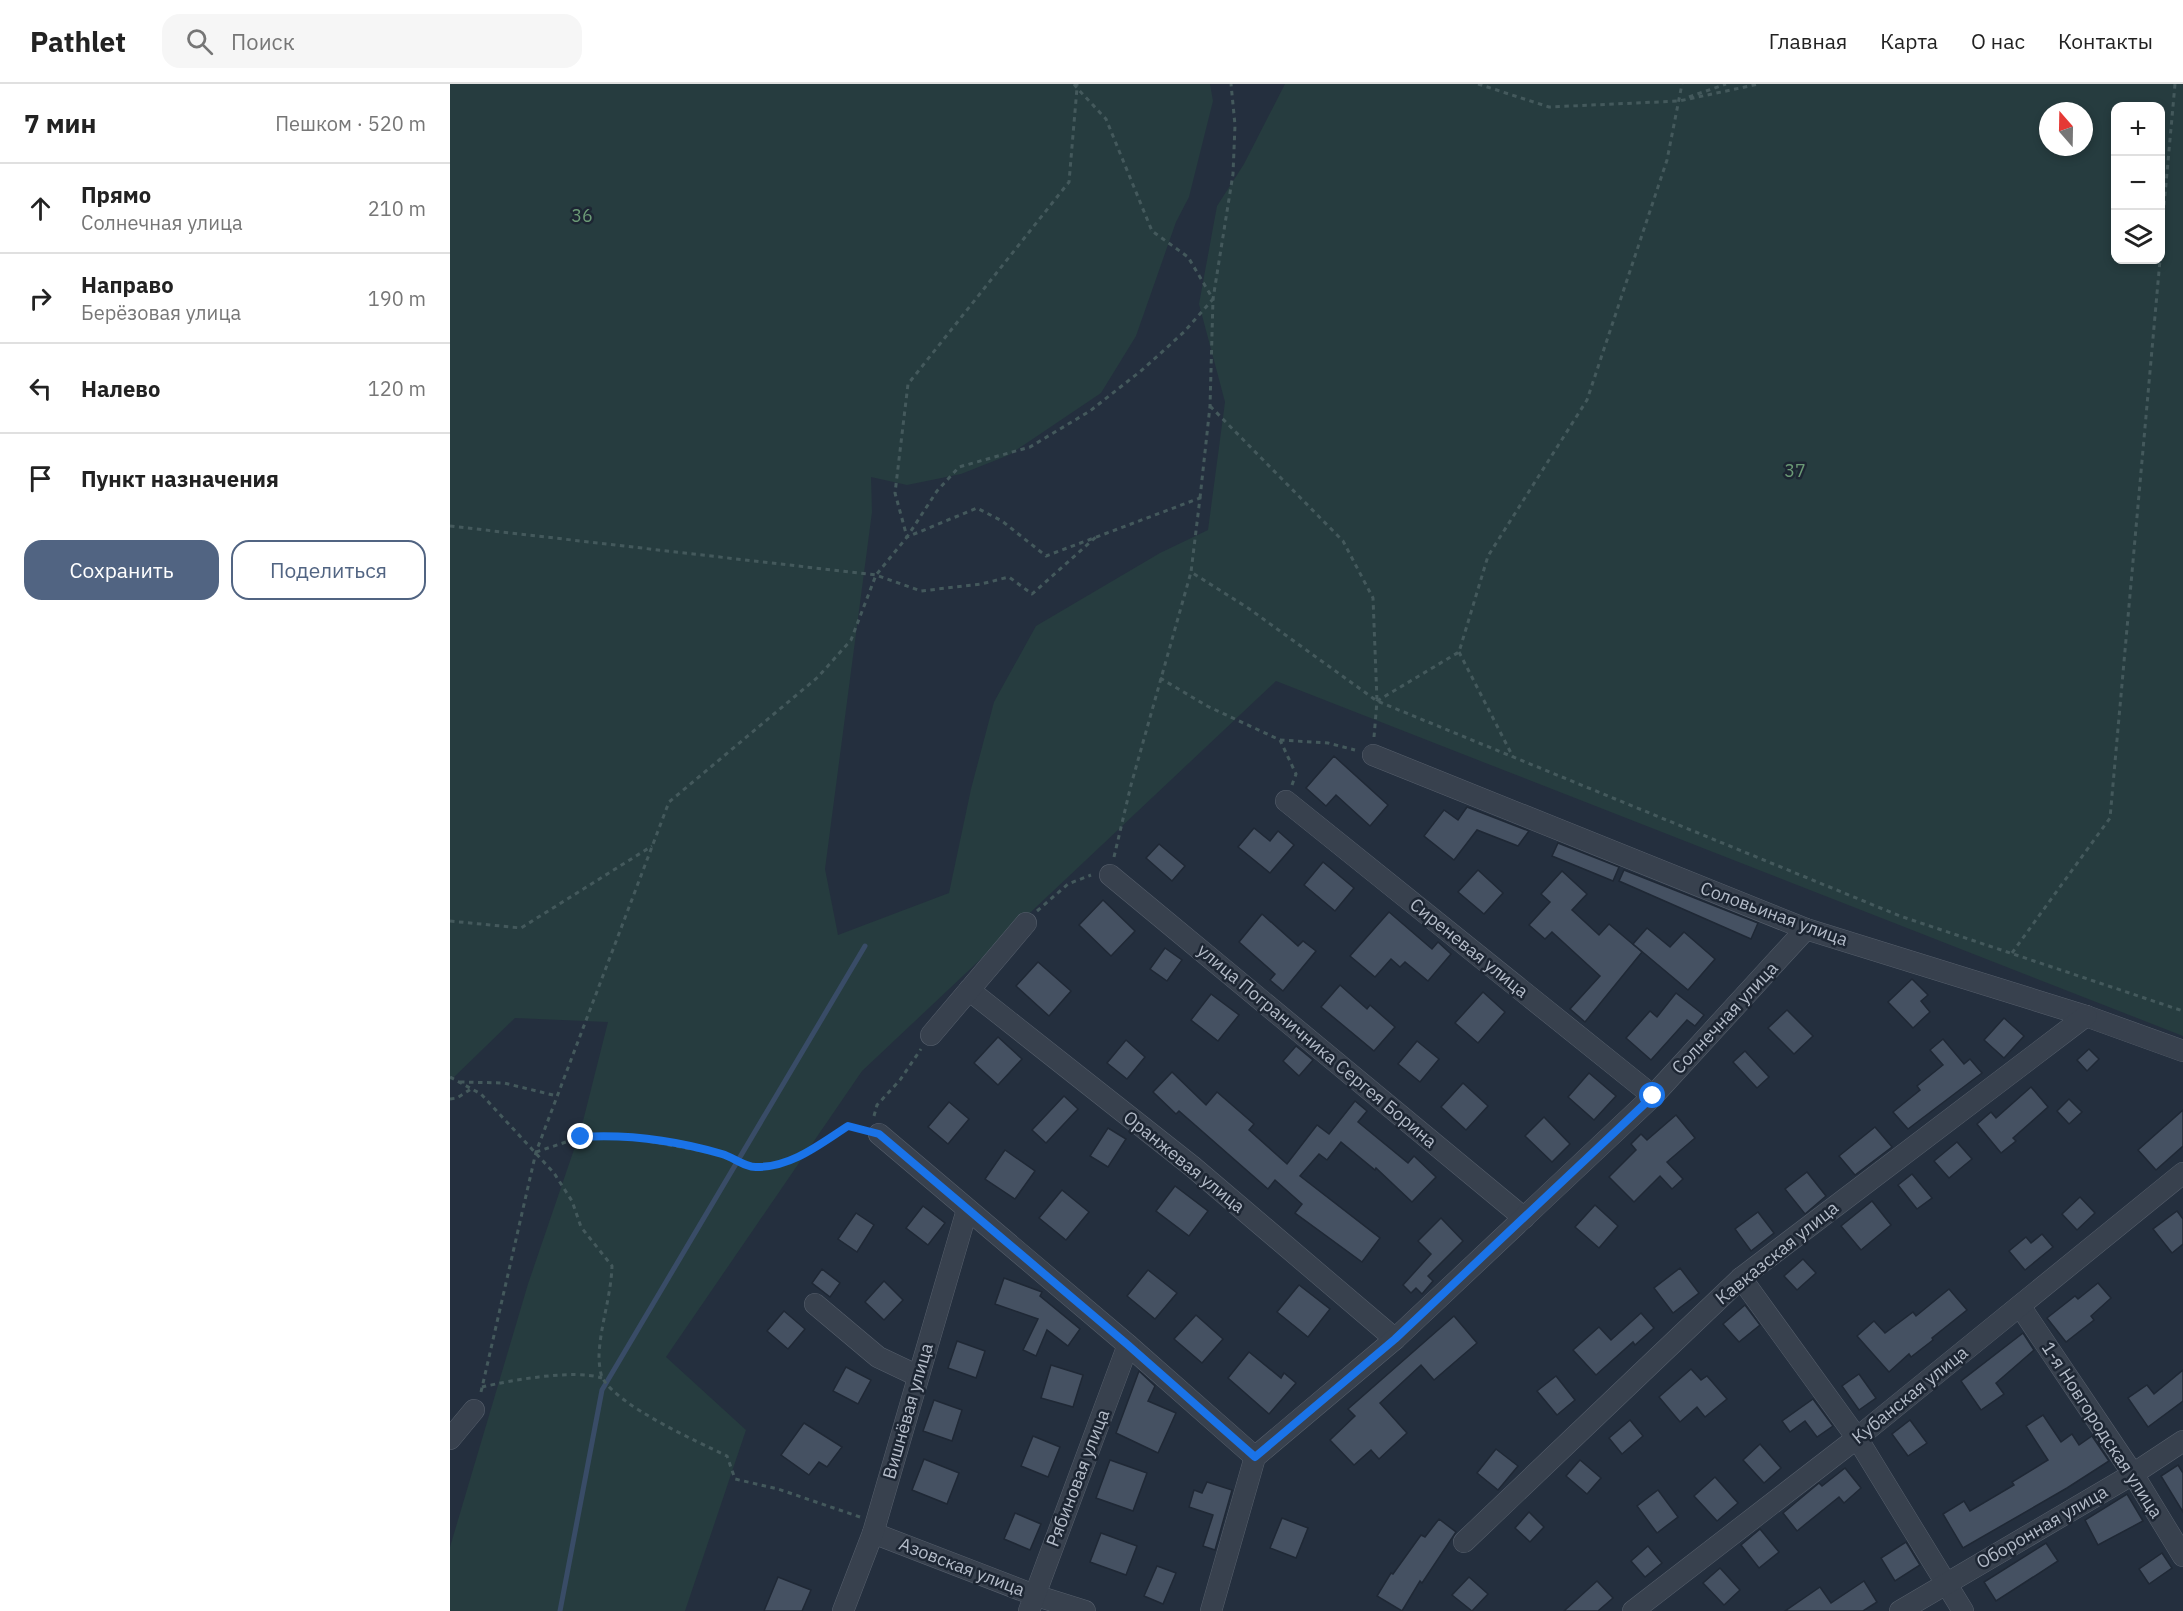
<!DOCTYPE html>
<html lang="ru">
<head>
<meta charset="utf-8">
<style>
	body { margin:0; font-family:"IBM Plex Sans",sans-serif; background:#f6f6f6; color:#222 }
	.controls { position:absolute; right:18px; top:18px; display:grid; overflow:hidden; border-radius:12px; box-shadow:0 3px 9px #0003 }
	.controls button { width:54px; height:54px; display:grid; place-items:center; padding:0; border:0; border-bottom:2px solid #e0e0e0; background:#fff; color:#222; font:30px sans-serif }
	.compass { position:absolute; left:1589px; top:18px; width:54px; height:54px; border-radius:50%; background:#fff; box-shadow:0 3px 9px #0003; rotate:340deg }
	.stop { position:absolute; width:18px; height:18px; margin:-14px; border:4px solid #1a73e8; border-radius:50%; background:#fff }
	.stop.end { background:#1a73e8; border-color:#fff; box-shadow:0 2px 6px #0008 }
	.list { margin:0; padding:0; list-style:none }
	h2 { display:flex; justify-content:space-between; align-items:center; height:78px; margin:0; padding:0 24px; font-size:26px }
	h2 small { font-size:20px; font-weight:400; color:#767676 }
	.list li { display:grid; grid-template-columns:39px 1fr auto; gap:18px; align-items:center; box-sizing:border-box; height:90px; padding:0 24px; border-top:2px solid #e0e0e0 }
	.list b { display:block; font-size:22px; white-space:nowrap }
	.list p { margin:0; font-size:20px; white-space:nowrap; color:#767676 }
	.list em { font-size:20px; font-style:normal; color:#767676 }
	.actions { display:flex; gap:12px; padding:18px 24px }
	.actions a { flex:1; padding:14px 0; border:2px solid #516482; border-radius:18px; text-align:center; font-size:21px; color:#516482 }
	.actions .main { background:#516482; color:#fff }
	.icon { flex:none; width:33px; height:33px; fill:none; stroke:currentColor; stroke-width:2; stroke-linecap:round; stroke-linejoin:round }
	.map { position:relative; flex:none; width:1733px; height:1527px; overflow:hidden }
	header { display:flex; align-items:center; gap:36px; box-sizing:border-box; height:84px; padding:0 30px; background:#fff; border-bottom:2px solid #e0e0e0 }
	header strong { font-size:28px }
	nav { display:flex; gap:33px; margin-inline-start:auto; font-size:21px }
	.search { width:420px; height:54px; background:#f6f6f6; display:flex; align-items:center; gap:15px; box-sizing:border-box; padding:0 21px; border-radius:18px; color:#767676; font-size:22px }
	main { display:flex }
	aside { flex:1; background:#fff }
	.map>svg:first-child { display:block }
	.green { fill:#263c3f; fill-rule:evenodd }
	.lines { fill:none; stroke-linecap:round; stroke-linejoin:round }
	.stream { stroke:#394c67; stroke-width:5 }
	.building { fill:#455162; stroke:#1f2835; stroke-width:1.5 }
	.minor-casing { stroke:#565f6c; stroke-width:22 }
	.path { stroke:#44595c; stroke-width:3; stroke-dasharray:4.5 4.5; stroke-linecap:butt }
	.minor { stroke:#38414e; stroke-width:21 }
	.route { stroke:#1a73e8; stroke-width:8 }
	.labels { text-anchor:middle; stroke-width:5; stroke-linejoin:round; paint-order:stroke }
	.park-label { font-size:18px; fill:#6b9a76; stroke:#1d2633 }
	.street-label { font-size:18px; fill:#b4bcc9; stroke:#1d2633 }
</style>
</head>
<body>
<header>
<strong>Pathlet</strong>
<div class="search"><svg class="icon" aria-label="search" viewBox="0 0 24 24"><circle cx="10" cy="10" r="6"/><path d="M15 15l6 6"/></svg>Поиск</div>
<nav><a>Главная</a><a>Карта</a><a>О нас</a><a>Контакты</a></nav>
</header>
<main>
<aside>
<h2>7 мин<small>Пешком · 520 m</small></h2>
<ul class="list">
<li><svg class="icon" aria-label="ahead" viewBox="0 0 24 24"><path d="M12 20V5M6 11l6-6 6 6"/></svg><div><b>Прямо</b><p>Солнечная улица</p></div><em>210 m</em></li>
<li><svg class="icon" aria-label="right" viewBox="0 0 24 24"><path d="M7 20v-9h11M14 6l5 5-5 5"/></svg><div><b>Направо</b><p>Берёзовая улица</p></div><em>190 m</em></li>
<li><svg class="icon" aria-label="left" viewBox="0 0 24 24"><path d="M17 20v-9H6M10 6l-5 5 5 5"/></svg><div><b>Налево</b></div><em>120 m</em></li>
<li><svg class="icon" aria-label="arrive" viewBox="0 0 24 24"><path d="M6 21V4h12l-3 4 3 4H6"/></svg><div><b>Пункт назначения</b></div></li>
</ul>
<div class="actions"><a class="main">Сохранить</a><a>Поделиться</a></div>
</aside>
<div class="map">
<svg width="1733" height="1527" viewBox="0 0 1733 1527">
	<rect width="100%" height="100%" fill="#242f3e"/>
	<path class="green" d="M0 0H760L763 17 739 113 726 138 686 252 651 309 559 371 511 390 457 401 421 393 422 428 375 785 388 851 499 809 521 705 544 618 586 542 710 469 758 446 775 318 749 220 767 122 794 80 835 0H1733V952L826 597 412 987 216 1273 296 1346 235 1527H0V1463L78 1200 131 1045 158 938 65 934 0 997ZM1666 22H1710V176H1666ZM1598 27H1634V63H1598Z"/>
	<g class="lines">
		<polyline class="stream" points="110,1527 152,1306 415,862"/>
	</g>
	<g class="building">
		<polygon points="884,672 938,721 920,742 886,711 876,722 856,704"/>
		<polygon points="1017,723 1079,747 1068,762 1027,746 1004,776 974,752 994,726 1008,736"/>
		<polygon points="804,744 820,757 828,747 844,761 820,789 788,763"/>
		<polygon points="1108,759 1169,783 1163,797 1102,772"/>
		<polygon points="709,760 735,782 722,797 696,774"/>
		<polygon points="873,778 904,804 885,827 854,801"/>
		<polygon points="1028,786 1053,809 1034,830 1008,808"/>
		<polygon points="1174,786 1308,839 1301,855 1169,797"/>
		<polygon points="1112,787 1137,810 1122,826 1149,851 1159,840 1192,868 1135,938 1120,925 1150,892 1102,848 1095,855 1079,841 1100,818 1091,810"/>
		<polygon points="653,816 685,847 661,872 629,841"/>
		<polygon points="939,828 982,865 988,858 1001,870 978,897 955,878 950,883 941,875 925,893 900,872"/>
		<polygon points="812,830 848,862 853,857 866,867 833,907 820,896 825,890 789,858"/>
		<polygon points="1197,844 1220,863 1234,848 1265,875 1238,906 1183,860"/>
		<polygon points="715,864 732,876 717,897 700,885"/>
		<polygon points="588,878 621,907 599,932 566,902"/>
		<polygon points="1462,895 1478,911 1471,917 1480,928 1463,944 1438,918"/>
		<polygon points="890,901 917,925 920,921 945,943 924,967 871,923"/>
		<polygon points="1033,908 1055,928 1028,959 1005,939"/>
		<polygon points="1226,909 1254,931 1245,942 1237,936 1201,976 1176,954 1200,927 1207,933"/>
		<polygon points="761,910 789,931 768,957 741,936"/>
		<polygon points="1337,926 1363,952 1344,970 1318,944"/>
		<polygon points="1554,934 1574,952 1554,974 1534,956"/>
		<polygon points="548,953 572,975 548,1001 524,979"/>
		<polygon points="1493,955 1514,980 1520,975 1532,989 1458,1045 1443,1028 1470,1006 1467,1002 1493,981 1480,966"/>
		<polygon points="676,956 695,973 677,995 657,979"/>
		<polygon points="967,957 989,975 970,998 948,980"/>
		<polygon points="846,962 863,976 849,992 833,977"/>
		<polygon points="1639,965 1649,975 1637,987 1627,976"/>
		<polygon points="1295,967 1319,993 1307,1004 1283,978"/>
		<polygon points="722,988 756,1021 767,1008 804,1040 799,1046 837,1080 867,1041 879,1050 905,1017 917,1027 908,1038 958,1079 964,1072 986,1093 962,1118 926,1084 925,1086 891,1058 877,1076 869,1070 850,1092 930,1154 912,1178 845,1129 852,1120 825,1096 818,1105 729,1027 726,1030 703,1008"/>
		<polygon points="1139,989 1166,1012 1144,1036 1118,1013"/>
		<polygon points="1013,999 1038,1022 1016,1046 991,1023"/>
		<polygon points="1581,1003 1598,1023 1563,1054 1566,1057 1551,1069 1527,1040 1541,1028 1546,1034"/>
		<polygon points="614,1012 628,1025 596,1059 582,1046"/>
		<polygon points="1619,1015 1632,1028 1619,1040 1607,1027"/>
		<polygon points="499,1018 519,1035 498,1060 478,1043"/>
		<polygon points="1733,1026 1733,1062 1706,1086 1688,1066"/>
		<polygon points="1226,1031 1245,1054 1217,1078 1233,1095 1222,1105 1210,1092 1184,1118 1159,1093 1186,1066 1181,1060 1191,1050 1197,1056"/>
		<polygon points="1094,1033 1120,1060 1102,1078 1075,1052"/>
		<polygon points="1425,1043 1442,1063 1405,1091 1389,1072"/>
		<polygon points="658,1044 676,1055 658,1083 640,1072"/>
		<polygon points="1507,1058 1522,1075 1499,1094 1484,1077"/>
		<polygon points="555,1066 585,1087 565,1115 535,1095"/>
		<polygon points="1357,1088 1376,1112 1355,1130 1335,1105"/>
		<polygon points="1462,1090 1482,1114 1467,1125 1448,1101"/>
		<polygon points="725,1102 758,1127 739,1152 706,1127"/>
		<polygon points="612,1106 639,1128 616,1156 589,1134"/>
		<polygon points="1630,1113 1645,1129 1627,1146 1612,1130"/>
		<polygon points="1422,1117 1441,1141 1411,1166 1391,1142"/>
		<polygon points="1145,1121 1168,1142 1149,1164 1125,1143"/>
		<polygon points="473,1122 495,1139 478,1161 456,1144"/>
		<polygon points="1727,1127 1733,1135 1733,1160 1722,1169 1703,1145"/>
		<polygon points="1308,1128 1324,1149 1301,1167 1285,1145"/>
		<polygon points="406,1129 424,1141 407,1168 388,1155"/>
		<polygon points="991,1134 1013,1157 978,1192 983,1197 972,1210 966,1204 961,1209 953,1201 981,1170 968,1157"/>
		<polygon points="1592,1150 1603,1163 1575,1186 1559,1167 1576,1153 1581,1159"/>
		<polygon points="1353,1175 1366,1189 1347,1206 1334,1192"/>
		<polygon points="1230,1184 1249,1209 1223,1229 1204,1204"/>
		<polygon points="372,1185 390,1199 380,1213 362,1199"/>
		<polygon points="698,1186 727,1209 705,1235 677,1212"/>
		<polygon points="554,1194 592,1208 590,1212 630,1245 618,1262 597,1246 586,1272 573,1266 588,1235 545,1220"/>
		<polygon points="434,1197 453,1216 434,1236 415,1218"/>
		<polygon points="1648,1199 1661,1214 1641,1232 1644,1236 1616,1258 1597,1234 1625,1212 1628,1215"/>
		<polygon points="849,1201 880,1225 858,1253 827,1228"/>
		<polygon points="1499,1205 1517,1226 1482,1254 1483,1256 1461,1273 1459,1270 1439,1288 1407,1252 1424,1237 1435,1249 1463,1228 1466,1232"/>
		<polygon points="1295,1221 1310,1241 1289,1258 1273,1240"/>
		<polygon points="334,1227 355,1245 338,1265 317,1247"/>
		<polygon points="1191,1229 1204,1244 1185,1261 1183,1258 1146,1291 1123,1266 1149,1243 1161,1256"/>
		<polygon points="746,1231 773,1255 752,1279 724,1255"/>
		<polygon points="1004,1232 1027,1259 984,1296 971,1281 930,1319 957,1349 929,1375 921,1366 904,1381 880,1356 905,1332 898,1325"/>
		<polygon points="1573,1249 1584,1266 1546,1299 1554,1310 1531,1326 1511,1297"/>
		<polygon points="507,1257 535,1267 526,1294 498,1284"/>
		<polygon points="799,1268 831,1294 834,1289 846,1299 819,1330 778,1294"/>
		<polygon points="601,1281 633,1291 623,1323 591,1314"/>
		<polygon points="396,1283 421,1296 408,1320 383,1307"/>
		<polygon points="1241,1285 1251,1296 1257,1292 1277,1315 1255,1333 1247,1323 1230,1338 1209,1313"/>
		<polygon points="1733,1286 1733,1317 1698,1343 1678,1314 1697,1301 1704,1310"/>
		<polygon points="689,1287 705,1302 698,1317 726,1329 708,1369 666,1349"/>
		<polygon points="1409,1290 1426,1314 1409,1326 1392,1302"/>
		<polygon points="1106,1292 1125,1316 1107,1331 1087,1307"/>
		<polygon points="1363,1315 1383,1342 1367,1353 1355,1337 1340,1348 1332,1337"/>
		<polygon points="484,1316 512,1326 502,1357 473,1347"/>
		<polygon points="1593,1331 1611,1358 1622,1350 1629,1361 1642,1352 1659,1377 1617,1404 1513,1464 1493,1430 1514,1417 1520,1427 1564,1401 1562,1398 1598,1376 1576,1342"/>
		<polygon points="1180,1336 1193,1352 1172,1370 1159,1354"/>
		<polygon points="1460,1336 1477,1359 1458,1372 1442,1350"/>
		<polygon points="354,1339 392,1363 377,1383 369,1378 359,1391 331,1371"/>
		<polygon points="583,1352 610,1363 598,1393 571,1382"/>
		<polygon points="1310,1360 1331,1384 1314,1399 1293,1376"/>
		<polygon points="1046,1365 1068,1382 1048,1406 1027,1389"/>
		<polygon points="474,1375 509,1389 497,1420 462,1406"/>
		<polygon points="660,1376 697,1389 683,1427 646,1414"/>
		<polygon points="1130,1376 1151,1394 1137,1410 1116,1392"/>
		<polygon points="1728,1381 1733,1389 1733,1428 1711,1392"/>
		<polygon points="1395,1384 1411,1404 1394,1419 1389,1413 1347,1447 1333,1429 1369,1399 1372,1402"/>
		<polygon points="1265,1393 1288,1419 1267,1437 1244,1412"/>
		<polygon points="757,1398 782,1406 765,1466 753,1462 763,1431 739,1423 744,1406 752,1409"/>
		<polygon points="1208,1406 1228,1433 1207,1449 1187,1422"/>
		<polygon points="1677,1410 1693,1437 1648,1461 1635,1436"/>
		<polygon points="1079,1428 1094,1443 1080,1458 1065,1444"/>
		<polygon points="565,1429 591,1440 580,1466 554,1455"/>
		<polygon points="832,1434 858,1444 846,1474 820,1464"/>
		<polygon points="989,1435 1006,1448 972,1499 970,1497 952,1527 927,1512 941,1489 943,1490 971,1451 975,1453"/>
		<polygon points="1310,1445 1329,1468 1309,1484 1291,1461"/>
		<polygon points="651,1449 687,1462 676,1491 640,1478"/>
		<polygon points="1456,1458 1470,1481 1445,1497 1431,1474"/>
		<polygon points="1596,1459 1608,1477 1546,1517 1534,1498"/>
		<polygon points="1198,1462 1212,1479 1195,1493 1181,1477"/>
		<polygon points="1712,1469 1722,1484 1699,1500 1689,1485"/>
		<polygon points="707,1482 726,1489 713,1520 694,1512"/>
		<polygon points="1270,1484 1290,1506 1274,1521 1253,1499"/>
		<polygon points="328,1493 361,1506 352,1527 314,1527"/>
		<polygon points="1019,1493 1038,1510 1022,1527 1002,1511"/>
		<polygon points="1147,1497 1163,1514 1148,1527 1114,1527"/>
		<polygon points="1414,1497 1427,1518 1413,1527 1335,1527 1370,1503 1381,1519"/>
	</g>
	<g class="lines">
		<g class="minor-casing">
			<g id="minor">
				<polyline points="923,671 1356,845 1636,932 1733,967"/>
				<polyline points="836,717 1203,1012"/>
				<polyline points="660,791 1074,1134"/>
				<polyline points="519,906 743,1083 945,1255"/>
				<polyline points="481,951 576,839"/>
				<polyline points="429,1050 678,1261 805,1373"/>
				<polyline points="1291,1194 1407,1354 1513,1527"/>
				<polyline points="365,1220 428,1273 468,1292"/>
				<polyline points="1570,1222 1683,1390 1733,1472"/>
				<polyline points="0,1355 24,1326"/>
				<polyline points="423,1449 584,1511 635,1527"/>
				<polyline points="1014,1458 1291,1194 1636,932"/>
				<polyline points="393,1527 423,1449 517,1126"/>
				<polyline points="579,1527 678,1261"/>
				<polyline points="761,1527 805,1373 945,1255 1203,1012 1356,845"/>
				<polyline points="1183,1527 1407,1354 1733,1089"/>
				<polyline points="1450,1527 1683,1390 1733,1357"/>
			</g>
		</g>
		<g class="path">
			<polyline points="624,0 627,4 656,35 702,147 738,173 763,215 734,248 692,286 640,327 580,363 509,383 487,407 457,453 445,409 458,300 619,98 627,4 627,0"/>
			<polyline points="1028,0 1099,23 1229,17 1309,0"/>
			<polyline points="1239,13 1276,0"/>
			<polyline points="1710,166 1725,0"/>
			<polyline points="760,322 893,457 923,514 927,617"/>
			<polyline points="750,414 760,322 763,215 783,90 785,41 781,0"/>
			<polyline points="0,442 426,491 471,507 531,500 559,493 582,510 647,452"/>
			<polyline points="1009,568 1063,673"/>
			<polyline points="710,594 757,622 830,656 846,690 842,701"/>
			<polyline points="924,653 927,617 1009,568 1038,472 1137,316 1217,76 1232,0"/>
			<polyline points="830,656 878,659 905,666"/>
			<polyline points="664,773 681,701 741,488"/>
			<polyline points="587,827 618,800 641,791"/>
			<polyline points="0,837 71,844 202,762"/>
			<polyline points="1562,869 1660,734 1710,176"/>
			<path d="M0 993 31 1010 104 1089 122 1117 131 1143 162 1182C161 1213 150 1242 149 1272 149 1278 150 1290 153 1295 170 1323 246 1357 277 1372L285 1395 328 1405 410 1433"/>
			<polyline points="10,998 54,999 107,1012"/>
			<polyline points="0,1015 7,1014 21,1005"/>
			<polyline points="424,1032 427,1021 450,996 471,965"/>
			<polyline points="86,1068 131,1053 165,1051 274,1071 305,1084 343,1076 398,1042 411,1046"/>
			<path d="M32 1303C62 1296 124 1285 152 1294"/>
			<polyline points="31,1308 86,1068 219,718 368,593 401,556 426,491 457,453 527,424 552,437 596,472 750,414 741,488 798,524 927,617 1450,832 1733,927"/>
		</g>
		<use href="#minor" class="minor"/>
	</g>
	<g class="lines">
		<path class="route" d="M131 1053C178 1050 227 1057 272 1070 283 1073 296 1084 307 1083 342 1083 370 1060 398 1042L429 1050 678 1261 805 1373 945 1255 1203 1012"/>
	</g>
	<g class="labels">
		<g class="park-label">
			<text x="132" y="138">36</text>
			<text x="1345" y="393">37</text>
		</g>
		<g class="street-label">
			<text transform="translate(1324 830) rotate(20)" y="6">Соловьиная улица</text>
			<text transform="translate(1019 864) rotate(39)" y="6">Сиреневая улица</text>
			<text transform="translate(1275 934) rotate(-47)" y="6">Солнечная улица</text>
			<text transform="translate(867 962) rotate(40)" y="6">улица Пограничника Сергея Борина</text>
			<text transform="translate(734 1078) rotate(39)" y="6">Оранжевая улица</text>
			<text transform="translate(1327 1169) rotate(-39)" y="6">Кавказская улица</text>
			<text transform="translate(1460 1311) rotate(-39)" y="6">Кубанская улица</text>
			<text transform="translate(458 1327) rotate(-74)" y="6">Вишнёвая улица</text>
			<text transform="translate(1652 1346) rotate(57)" y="6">1-я Новгородская улица</text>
			<text transform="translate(628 1394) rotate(-69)" y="6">Рябиновая улица</text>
			<text transform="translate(1592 1443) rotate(-30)" y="6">Оборонная улица</text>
			<text transform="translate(512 1483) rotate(21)" y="6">Азовская улица</text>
		</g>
	</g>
</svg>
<div class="controls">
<button>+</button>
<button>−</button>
<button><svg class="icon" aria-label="layers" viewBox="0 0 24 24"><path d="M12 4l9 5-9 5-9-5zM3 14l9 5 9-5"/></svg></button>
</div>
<svg class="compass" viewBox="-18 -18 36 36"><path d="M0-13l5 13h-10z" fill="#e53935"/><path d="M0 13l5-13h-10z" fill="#767676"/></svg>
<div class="stop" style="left:1203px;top:1012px"></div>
<div class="stop end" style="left:131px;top:1053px"></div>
</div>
</main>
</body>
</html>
